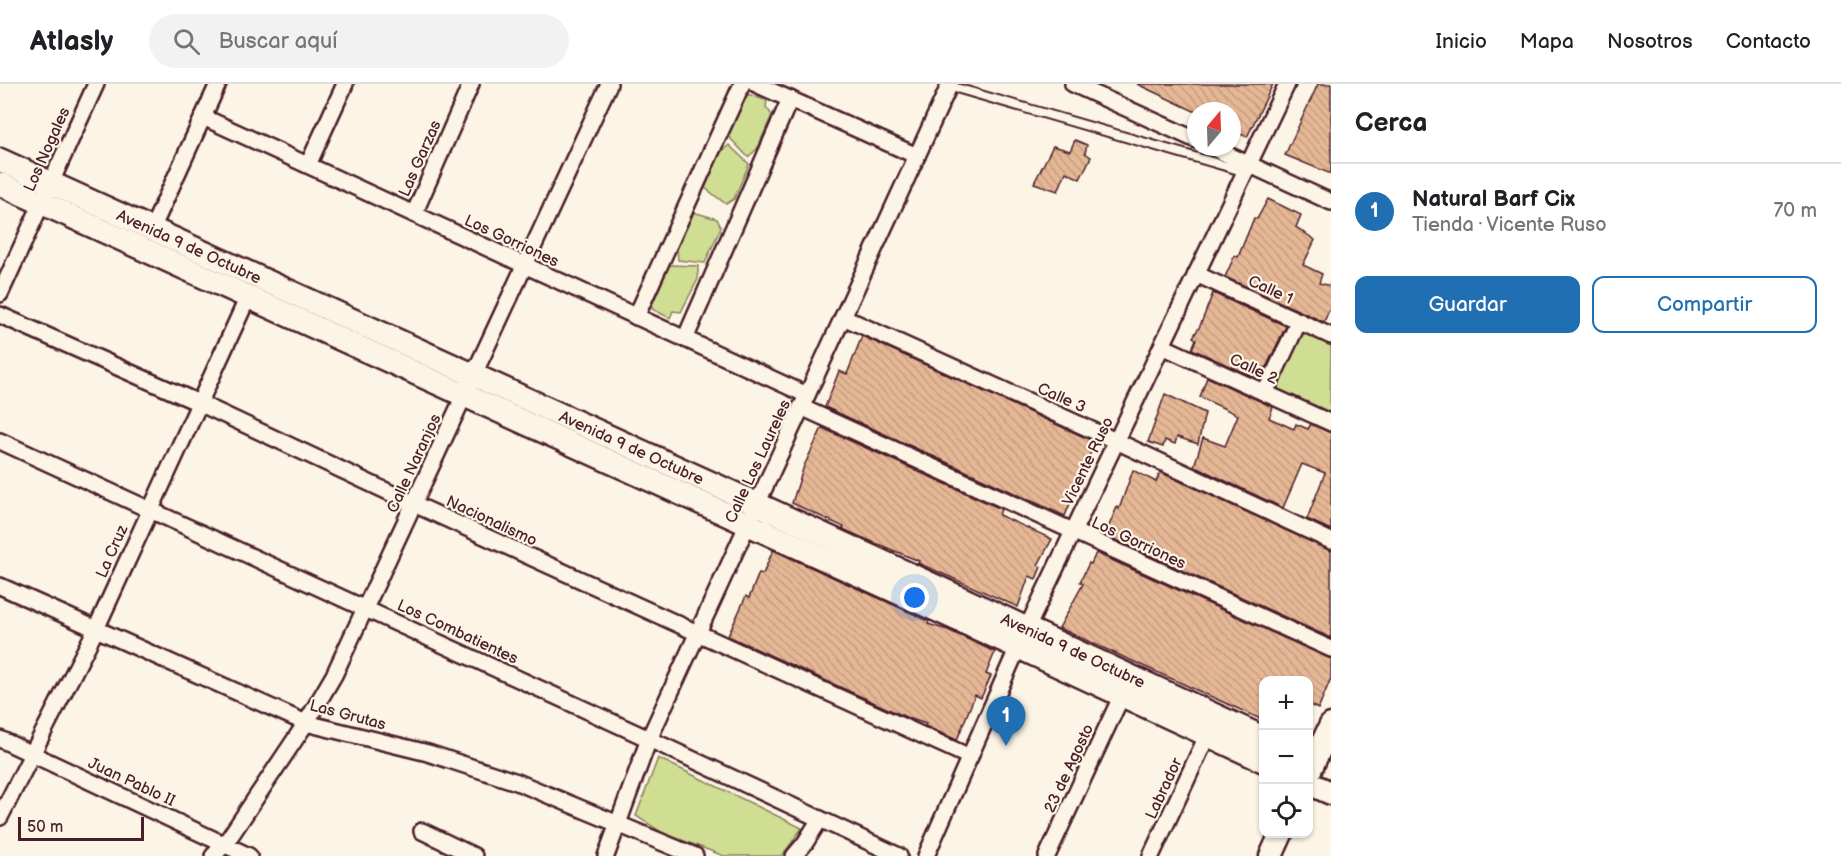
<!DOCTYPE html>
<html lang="es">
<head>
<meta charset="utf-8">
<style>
	body { margin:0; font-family:"Balsamiq Sans",sans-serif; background:#f2f2f2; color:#202124 }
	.controls { position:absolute; right:18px; bottom:18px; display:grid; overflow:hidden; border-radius:12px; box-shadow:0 2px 4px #0004 }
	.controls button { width:54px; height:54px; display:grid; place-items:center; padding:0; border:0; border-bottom:2px solid #e0e0e0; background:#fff; color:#202124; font:30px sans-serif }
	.compass { position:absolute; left:1187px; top:18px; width:54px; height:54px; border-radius:50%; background:#fff; box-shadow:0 2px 4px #0004; rotate:19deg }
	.scale { position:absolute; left:18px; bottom:15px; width:126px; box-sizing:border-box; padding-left:6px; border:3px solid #4a1f2b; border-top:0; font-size:16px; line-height:21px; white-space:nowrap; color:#4a1f2b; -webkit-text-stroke:4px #fcf5e5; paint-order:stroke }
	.you { position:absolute; left:915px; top:514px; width:21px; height:21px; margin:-15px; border:4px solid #fff; border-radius:50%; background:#1a73e8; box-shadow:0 0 0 9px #1a73e833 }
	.badge { display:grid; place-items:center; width:39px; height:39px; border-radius:50%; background:#1f6fb2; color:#fff; font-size:20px; font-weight:700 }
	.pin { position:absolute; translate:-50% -50px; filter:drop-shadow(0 2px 3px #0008) }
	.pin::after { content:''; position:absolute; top:32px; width:21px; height:18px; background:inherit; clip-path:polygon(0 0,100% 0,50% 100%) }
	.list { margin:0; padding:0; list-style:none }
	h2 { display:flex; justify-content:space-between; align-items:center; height:78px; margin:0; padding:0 24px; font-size:26px }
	h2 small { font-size:20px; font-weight:400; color:#757577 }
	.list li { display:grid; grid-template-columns:39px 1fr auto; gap:18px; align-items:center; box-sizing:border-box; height:96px; padding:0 24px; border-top:2px solid #e0e0e0 }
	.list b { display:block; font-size:22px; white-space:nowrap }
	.list p { margin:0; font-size:20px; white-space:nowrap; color:#757577 }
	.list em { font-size:20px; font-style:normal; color:#757577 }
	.actions { display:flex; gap:12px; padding:18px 24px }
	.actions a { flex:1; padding:14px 0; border:2px solid #1f6fb2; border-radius:12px; text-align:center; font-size:21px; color:#1f6fb2 }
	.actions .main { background:#1f6fb2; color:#fff }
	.icon { flex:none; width:33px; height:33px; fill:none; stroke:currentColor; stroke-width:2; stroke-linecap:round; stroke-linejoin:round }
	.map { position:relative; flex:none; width:1331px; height:772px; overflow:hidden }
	header { display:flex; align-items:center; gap:36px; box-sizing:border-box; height:84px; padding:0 30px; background:#fff; border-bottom:2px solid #e0e0e0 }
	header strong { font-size:28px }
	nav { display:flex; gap:33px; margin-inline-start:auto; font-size:21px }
	.search { width:420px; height:54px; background:#f2f2f2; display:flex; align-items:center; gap:15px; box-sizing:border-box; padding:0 21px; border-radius:33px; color:#757577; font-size:22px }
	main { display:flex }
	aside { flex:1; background:#fff }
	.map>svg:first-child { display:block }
	.green { fill:#cfde92; stroke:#8c7e5e; stroke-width:1.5 }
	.building { fill:url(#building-back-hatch); stroke:#4a1f2b; stroke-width:1.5 }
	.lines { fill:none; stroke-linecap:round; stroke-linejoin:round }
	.lane-casing { stroke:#4a1f2b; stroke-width:12 }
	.street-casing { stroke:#4a1f2b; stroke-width:20 }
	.secondary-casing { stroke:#4a1f2b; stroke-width:27 }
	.lane { stroke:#fcf5e5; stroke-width:8 }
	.street { stroke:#fcf5e5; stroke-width:15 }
	.secondary { stroke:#fcf5e5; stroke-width:22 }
	.labels { text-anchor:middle; stroke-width:4.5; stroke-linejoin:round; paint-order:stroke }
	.street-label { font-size:16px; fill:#4a1f2b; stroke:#fcf5e5 }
</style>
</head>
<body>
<header>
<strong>Atlasly</strong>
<div class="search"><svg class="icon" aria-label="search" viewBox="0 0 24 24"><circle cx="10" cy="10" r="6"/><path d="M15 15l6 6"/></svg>Buscar aquí</div>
<nav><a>Inicio</a><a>Mapa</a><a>Nosotros</a><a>Contacto</a></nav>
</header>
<main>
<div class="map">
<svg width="1331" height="772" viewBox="0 0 1331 772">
	<defs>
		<pattern id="building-back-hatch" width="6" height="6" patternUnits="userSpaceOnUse" patternTransform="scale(1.5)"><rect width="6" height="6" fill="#e5b795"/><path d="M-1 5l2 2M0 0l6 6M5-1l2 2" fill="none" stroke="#c69d81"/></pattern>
	</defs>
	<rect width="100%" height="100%" fill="#fcf5e5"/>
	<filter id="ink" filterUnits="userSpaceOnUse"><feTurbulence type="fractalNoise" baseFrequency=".0167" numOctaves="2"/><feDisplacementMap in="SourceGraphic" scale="12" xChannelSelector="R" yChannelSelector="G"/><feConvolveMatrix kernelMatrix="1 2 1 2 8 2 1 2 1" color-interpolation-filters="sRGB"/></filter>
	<g filter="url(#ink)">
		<g class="green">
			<polygon points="746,11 751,11 767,17 766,23 772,31 757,65 748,73 728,52"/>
			<polygon points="729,61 749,80 734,115 726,120 705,104 719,70"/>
			<polygon points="693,128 717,135 721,143 705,179 678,176 677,164"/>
			<polygon points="669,181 698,182 698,195 681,228 673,227 670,234 652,225 652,221"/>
			<polygon points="1302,246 1331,260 1330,328 1274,303"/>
			<polygon points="658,674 802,744 782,772 724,772 663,749 636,732"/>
		</g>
		<g class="building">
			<polygon points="1137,0 1273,0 1247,53 1232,46 1232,27 1194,27"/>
			<polygon points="1318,0 1331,0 1331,90 1285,71"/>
			<polygon points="1075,56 1087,61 1085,69 1091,73 1080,95 1066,88 1058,107 1034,99 1053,62 1070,67"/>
			<polygon points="1268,115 1301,131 1296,143 1315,156 1303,181 1322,190 1319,199 1331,202 1331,221 1324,238 1225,193 1235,171 1238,173 1254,134 1257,135"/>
			<polygon points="1213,209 1286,242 1260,296 1192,265 1196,255 1193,253 1200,242"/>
			<polygon points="862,252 1095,358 1065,432 825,323 839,287 847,290"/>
			<polygon points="1207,293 1273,323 1269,334 1294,345 1296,340 1308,345 1311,340 1331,349 1331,446 1307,435 1325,389 1302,380 1283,424 1194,382 1203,354 1225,362 1238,331 1200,313"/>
			<polygon points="1165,310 1205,329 1198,360 1177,353 1175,360 1165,356 1163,363 1148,358"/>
			<polygon points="822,344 1001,425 999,431 1052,455 1038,481 1041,483 1036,495 1029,492 1018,523 918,479 919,477 856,451 843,445 844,443 792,419 804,382"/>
			<polygon points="1133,386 1156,398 1160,388 1331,467 1331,554 1105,451 1117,423 1119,425"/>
			<polygon points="773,466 929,537 928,540 948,546 995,568 986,590 991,592 981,614 975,611 957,656 925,642 926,640 908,634 728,552 746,512 749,514 759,489 763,490"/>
			<polygon points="1096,469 1331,575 1331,594 1318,625 1308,620 1308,597 1263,597 1263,636 1059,544 1083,500 1080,498 1089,479 1091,480"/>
		</g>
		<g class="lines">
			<g class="lane-casing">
				<polyline id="lane" points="946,1 1246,88"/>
			</g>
			<g class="street-casing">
				<g id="street">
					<polyline points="756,0 917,72"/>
					<polyline points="1073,0 1196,56"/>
					<polyline points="203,33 807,311"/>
					<polyline points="1211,63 1331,118"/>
					<polyline points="308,81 345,0"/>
					<polyline points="414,130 471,0"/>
					<polyline points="152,145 218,0"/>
					<polyline points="1196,190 1331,252"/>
					<polyline points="0,210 96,0"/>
					<polyline points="0,231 199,319 414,420 970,673"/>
					<polyline points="636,233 742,0"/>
					<polyline points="843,233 1116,357 1331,457"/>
					<polyline points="685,255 790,15"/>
					<polyline points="1162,262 1331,339"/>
					<polyline points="1265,309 1299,237"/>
					<polyline points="801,323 1331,565"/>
					<polyline points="0,357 649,655 899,772"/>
					<polyline points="0,502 306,639 428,669 517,698 695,772"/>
					<polyline points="0,655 249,772"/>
					<polyline points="0,733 96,545 248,213"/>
					<polyline points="422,747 474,772"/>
					<polyline points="213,772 225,760 306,639 334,591 609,0"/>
					<polyline points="606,772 649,655 950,0"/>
					<polyline points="794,772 805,759 820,735"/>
					<polyline points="926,772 1018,563 1287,0"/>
					<polyline points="1047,772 1122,611"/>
					<polyline points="1151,772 1208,650"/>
				</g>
			</g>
			<g class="secondary-casing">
				<g id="secondary">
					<path id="s1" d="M0 76 757 420 1264 654"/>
					<polyline points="0,100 1018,563 1264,677"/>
					<polyline points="1308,690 1331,641"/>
					<polyline points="1308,699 1331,709"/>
					<polyline points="1271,772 1281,750"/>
				</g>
			</g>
			<use href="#lane" class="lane"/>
			<use href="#street" class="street"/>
			<use href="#secondary" class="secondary"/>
		</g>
	</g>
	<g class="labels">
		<g class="street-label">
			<text transform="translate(46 65) rotate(-66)" y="6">Los Nogales</text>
			<text transform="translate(419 74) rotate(-66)" y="6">Las Garzas</text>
			<text transform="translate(512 156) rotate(25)" y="6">Los Gorriones</text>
			<text dy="6" stroke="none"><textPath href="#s1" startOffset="208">Avenida 9 de Octubre</textPath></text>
			<text transform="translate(1271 205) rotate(25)" y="6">Calle 1</text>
			<text transform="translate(1254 284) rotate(25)" y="6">Calle 2</text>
			<text transform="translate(1062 313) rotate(24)" y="6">Calle 3</text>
			<text dy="6" stroke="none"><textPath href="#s1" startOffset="694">Avenida 9 de Octubre</textPath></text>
			<text transform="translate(757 377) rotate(-65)" y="6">Calle Los Laureles</text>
			<text transform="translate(1087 377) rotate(-64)" y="6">Vicente Ruso</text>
			<text transform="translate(413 379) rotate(-65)" y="6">Calle Naranjos</text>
			<text transform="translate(492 436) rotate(25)" y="6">Nacionalismo</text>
			<text transform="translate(1139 458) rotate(25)" y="6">Los Gorriones</text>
			<text transform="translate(111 467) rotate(-66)" y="6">La Cruz</text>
			<text transform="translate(458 547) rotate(25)" y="6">Los Combatientes</text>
			<text dy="6" stroke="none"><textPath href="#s1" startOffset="1180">Avenida 9 de Octubre</textPath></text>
			<text transform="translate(348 630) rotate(15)" y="6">Las Grutas</text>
			<text transform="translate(1068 684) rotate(-65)" y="6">23 de Agosto</text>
			<text transform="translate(132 697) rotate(25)" y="6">Juan Pablo II</text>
			<text transform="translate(1163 704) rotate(-65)" y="6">Labrador</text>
		</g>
	</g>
</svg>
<div class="controls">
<button>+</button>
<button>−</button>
<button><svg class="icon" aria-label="locate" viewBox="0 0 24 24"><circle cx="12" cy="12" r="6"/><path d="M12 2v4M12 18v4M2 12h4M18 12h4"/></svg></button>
</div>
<svg class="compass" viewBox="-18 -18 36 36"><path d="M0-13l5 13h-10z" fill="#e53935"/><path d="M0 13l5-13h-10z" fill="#757577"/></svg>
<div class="scale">50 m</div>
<div class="you"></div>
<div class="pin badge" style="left:1006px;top:662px">1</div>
</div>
<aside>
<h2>Cerca<small></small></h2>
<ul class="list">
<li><span class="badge">1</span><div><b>Natural Barf Cix</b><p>Tienda · Vicente Ruso</p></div><em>70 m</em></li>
</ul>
<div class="actions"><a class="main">Guardar</a><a>Compartir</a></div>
</aside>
</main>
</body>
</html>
